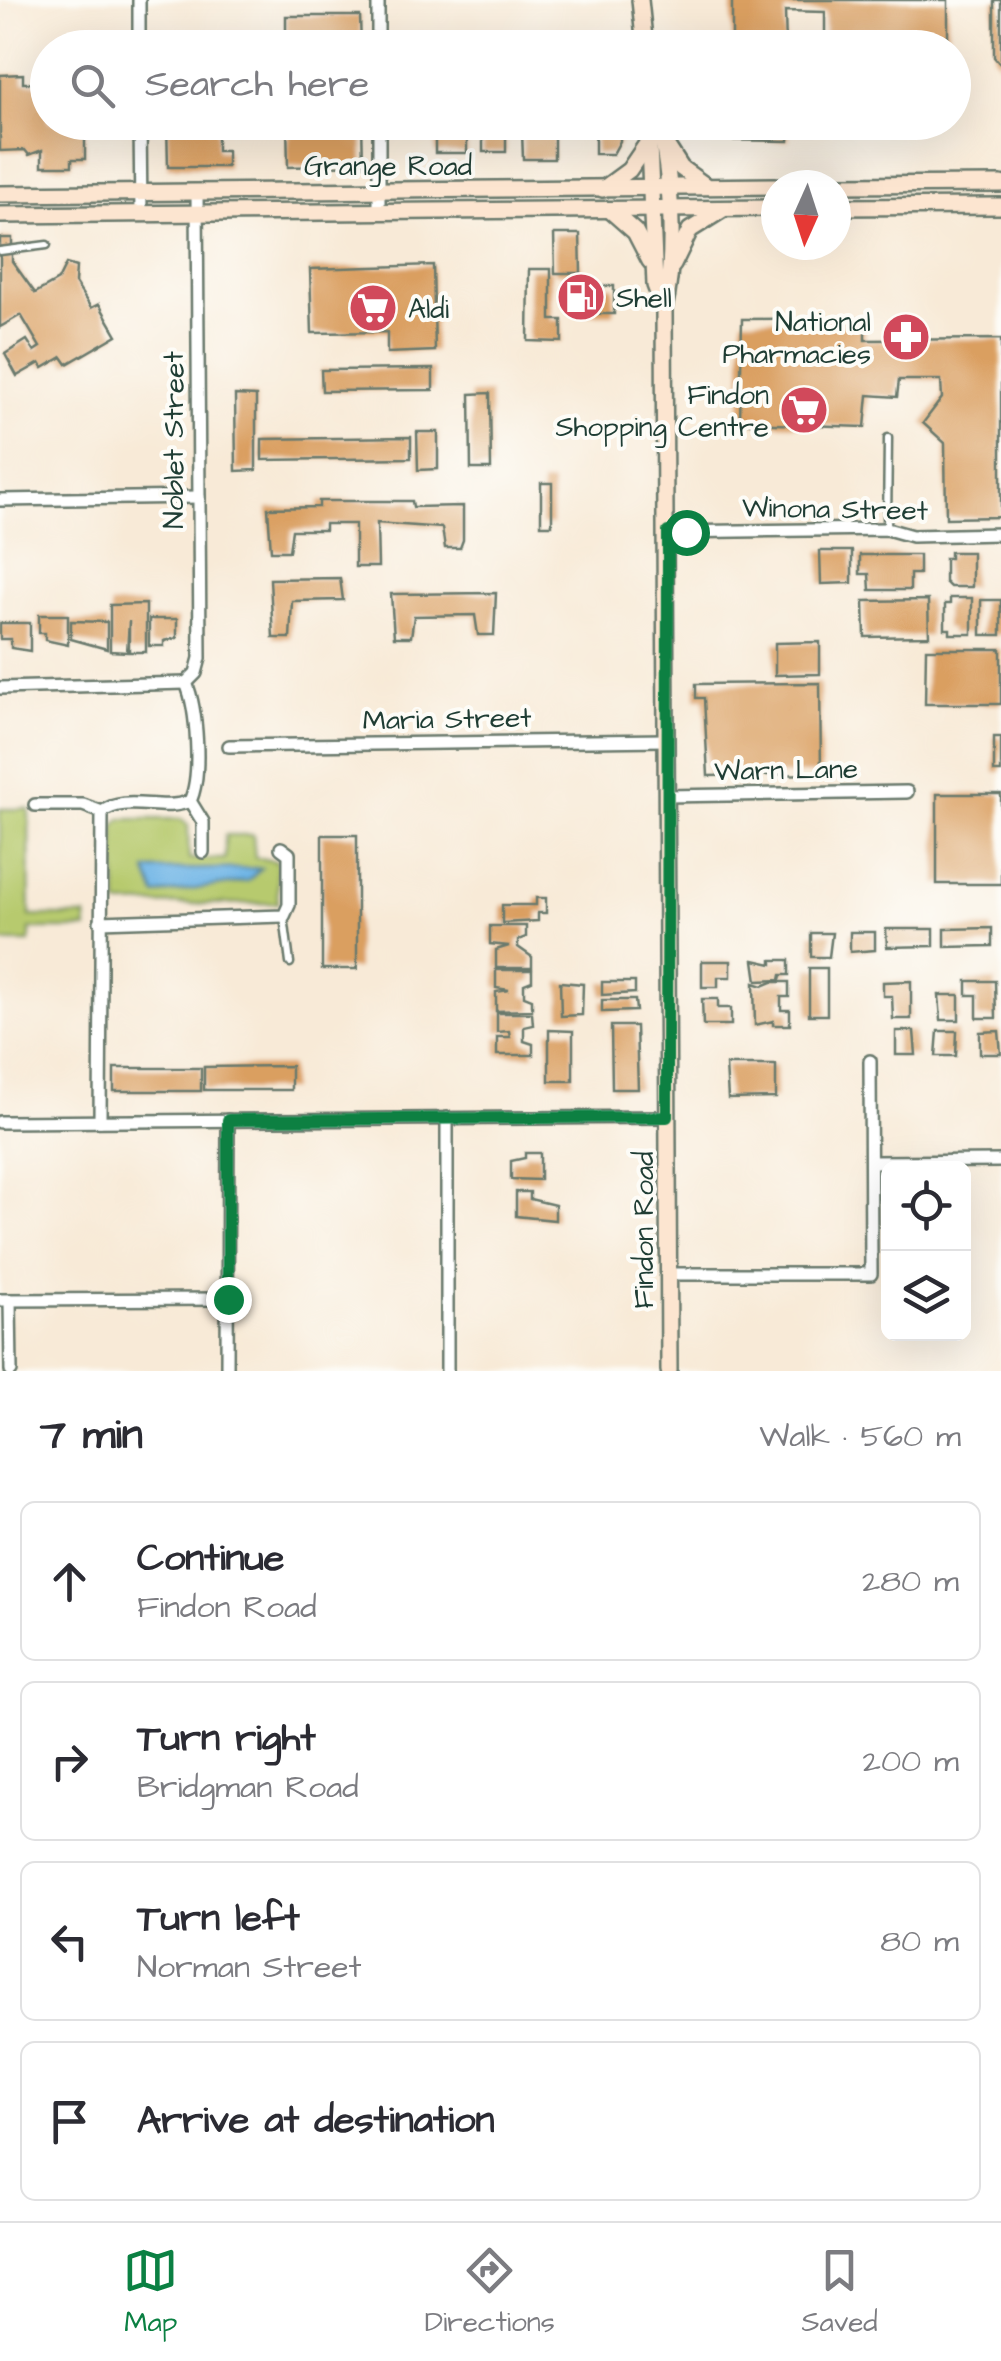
<!DOCTYPE html>
<html lang="en">
<head>
<meta charset="utf-8">
<style>
	body { margin:0; font-family:"Architects Daughter",sans-serif; background:#f7f7f7; color:#2b2b33 }
	.controls { position:absolute; right:30px; bottom:30px; display:grid; overflow:hidden; border-radius:15px; box-shadow:0 10px 40px #0002 }
	.controls button { width:90px; height:90px; display:grid; place-items:center; padding:0; border:0; border-bottom:2px solid #e1e1e2; background:#fff; color:#2b2b33; font:50px sans-serif }
	.compass { position:absolute; left:761px; top:170px; width:90px; height:90px; border-radius:50%; background:#fff; box-shadow:0 10px 40px #0002; rotate:183deg }
	.stop { position:absolute; width:30px; height:30px; margin:-22px; border:8px solid #0b8043; border-radius:50%; background:#fff }
	.stop.end { background:#0b8043; border-color:#fff; box-shadow:0 2px 10px #0008 }
	.list { margin:0; padding:0; list-style:none }
	h2 { display:flex; justify-content:space-between; align-items:center; height:130px; margin:0; padding:0 40px; font-size:42px }
	h2 small { font-size:32px; font-weight:400; color:#7c7c81 }
	.list li { display:grid; grid-template-columns:65px 1fr auto; gap:30px; align-items:center; box-sizing:border-box; height:160px; margin:0 20px 20px; padding:0 20px; border:2px solid #e1e1e2; border-radius:15px }
	.list b { display:block; font-size:38px; white-space:nowrap }
	.list p { margin:0; font-size:32px; white-space:nowrap; color:#7c7c81 }
	.list em { font-size:32px; font-style:normal; color:#7c7c81 }
	.icon { flex:none; width:55px; height:55px; fill:none; stroke:currentColor; stroke-width:2; stroke-linecap:round; stroke-linejoin:round }
	.map { position:relative; flex:none; width:1001px; height:1371px; overflow:hidden }
	.search { position:absolute; background:#fff; box-shadow:0 10px 40px #0002; left:30px; right:30px; top:30px; height:110px; display:flex; align-items:center; gap:25px; box-sizing:border-box; padding:0 35px; border-radius:55px; color:#7c7c81; font-size:38px }
	.sheet { height:850px; background:#fff }
	nav { display:flex; justify-content:space-around; align-items:center; box-sizing:border-box; height:140px; border-top:2px solid #e1e1e2; background:#fff; font-size:28px; color:#7c7c81 }
	nav a { display:grid; justify-items:center; gap:5px }
	nav .on { color:#0b8043 }
	.map>svg:first-child { display:block }
	.green { fill:#b7ca6e; stroke:#6b8451; stroke-width:2.5 }
	.water { fill:#6fb5e6; stroke:#47798d; stroke-width:2.5 }
	.building { fill:#da9f60 }
	.lines { fill:none; stroke-linecap:round; stroke-linejoin:round }
	.lane-casing { stroke:#6b7a6d; stroke-width:11 }
	.street-casing { stroke:#6b7a6d; stroke-width:16 }
	.secondary-casing { stroke:#6b7a6d; stroke-width:20 }
	.lane { stroke:#fff; stroke-width:6 }
	.street { stroke:#fff; stroke-width:11 }
	.secondary { stroke:#fce5d0; stroke-width:15 }
	.route { stroke:#0b8043; stroke-width:12 }
	.labels { text-anchor:middle; stroke-width:8; stroke-linejoin:round; paint-order:stroke }
	.street-label { font-size:28px; fill:#1f3d34; stroke:#fdfcf7 }
	.poi-label { font-size:28px; fill:#1f3d34; stroke:#fdfcf7; text-anchor:start }
</style>
</head>
<body>
<div class="map">
<svg width="1001" height="1371" viewBox="0 0 1001 1371">
	<rect width="100%" height="100%" fill="#fdfcf7"/>
	<filter id="ink" filterUnits="userSpaceOnUse"><feTurbulence type="fractalNoise" baseFrequency=".01" numOctaves="2"/><feDisplacementMap in="SourceGraphic" scale="20" xChannelSelector="R" yChannelSelector="G"/><feConvolveMatrix kernelMatrix="1 2 1 2 8 2 1 2 1" color-interpolation-filters="sRGB"/></filter>
	<filter id="wash" filterUnits="userSpaceOnUse"><feTurbulence type="fractalNoise" baseFrequency=".0048" numOctaves="4" result="noise"/><feDisplacementMap in="SourceGraphic" scale="40" xChannelSelector="R" yChannelSelector="G"/><feGaussianBlur stdDeviation="2.25" result="paint"/><feColorMatrix in="noise" values="0 0 0 0 0 0 0 0 0 0 0 0 0 0 0 0 0 1.4 0 .05"/><feComposite in="paint" operator="in"/></filter>
	<g filter="url(#wash)">
		<rect width="100%" height="100%" fill="#f8ead7"/>
		<g class="green">
			<polygon points="0,809 29,809 30,916 86,916 87,929 30,929 30,942 0,942"/>
			<polygon points="121,819 181,819 188,825 189,859 225,859 225,835 253,835 255,858 277,861 278,903 118,905 114,826"/>
		</g>
		<polygon class="water" points="261,868 248,881 156,895 146,870"/>
		<g id="blocks">
			<g class="building">
				<polygon points="732,0 948,0 948,48 825,48 825,12 785,11 786,48 732,48"/>
				<polygon points="994,0 1001,0 1001,65 994,57"/>
				<polygon points="286,16 360,16 361,48 286,48"/>
				<polygon points="23,74 23,83 48,83 48,122 85,122 85,159 72,159 72,166 42,166 42,150 29,155 25,150 0,151 0,75"/>
				<polygon points="287,122 362,122 363,165 288,167"/>
				<polygon points="399,122 467,122 467,153 435,153 435,134 399,134"/>
				<polygon points="475,122 513,122 513,130 506,131 506,152 483,152 483,131 475,131"/>
				<polygon points="532,122 620,122 620,141 613,154 595,154 595,135 554,135 554,159 523,159 522,132 532,132"/>
				<polygon points="708,122 790,122 789,141 708,140"/>
				<polygon points="167,123 217,124 217,151 227,151 227,167 168,167"/>
				<polygon points="554,234 580,234 581,273 555,273"/>
				<polygon points="0,238 12,238 12,261 35,293 58,280 66,264 76,267 75,283 91,308 99,304 117,335 67,364 62,357 43,368 40,363 17,376 5,354 27,340 34,351 40,347 21,315 0,327"/>
				<polygon points="433,265 435,351 387,353 387,332 312,333 310,269"/>
				<polygon points="529,269 551,269 551,320 562,320 562,342 528,341"/>
				<rect x="576" y="286" width="38" height="28"/>
				<polygon points="865,318 865,340 1001,339 1001,517 946,518 945,443 923,423 942,398 941,380 899,380 897,397 868,395 865,427 740,423 742,319"/>
				<polygon points="433,369 433,390 322,391 321,370"/>
				<polygon points="490,393 491,469 471,469 470,394"/>
				<polygon points="235,395 256,396 256,470 236,471"/>
				<polygon points="417,432 438,432 438,469 418,470"/>
				<polygon points="411,437 411,458 262,460 262,439"/>
				<rect x="541" y="483" width="11" height="42"/>
				<polygon points="319,501 412,501 413,507 463,506 463,540 460,548 445,548 442,528 377,523 378,567 355,567 355,524 325,524 325,530 292,530 289,551 271,551 268,508 319,507"/>
				<polygon points="820,551 852,551 852,583 821,584"/>
				<polygon points="950,552 972,552 972,587 950,587 945,582 945,558 950,558"/>
				<polygon points="860,555 919,555 919,574 910,574 910,590 870,590 869,574 860,574"/>
				<polygon points="340,578 343,600 292,601 290,638 273,638 270,579"/>
				<polygon points="496,593 494,635 478,635 475,615 414,616 411,637 394,637 391,594"/>
				<polygon points="950,598 972,598 972,634 950,634 950,629 945,629 945,604 950,604"/>
				<polygon points="928,600 929,636 865,637 864,601"/>
				<rect x="981" y="600" width="20" height="35"/>
				<polygon points="146,604 146,652 129,652 129,621 127,652 110,651 110,605"/>
				<polygon points="39,615 68,615 68,645 45,640 45,633 39,633"/>
				<polygon points="149,619 177,619 177,638 164,641 164,646 149,646"/>
				<polygon points="71,621 107,622 107,649 71,639"/>
				<polygon points="0,623 30,623 30,651 11,648 11,639 0,639"/>
				<polygon points="820,642 820,674 775,675 775,643"/>
				<polygon points="926,649 1001,649 1001,704 925,704"/>
				<polygon points="820,683 821,774 708,776 704,698 696,698 696,684"/>
				<rect x="994" y="737" width="7" height="35"/>
				<rect x="937" y="794" width="64" height="90"/>
				<rect x="322" y="835" width="35" height="134"/>
				<polygon points="536,898 546,898 546,913 538,913 538,921 502,923 502,905 536,905"/>
				<polygon points="490,926 526,926 526,937 518,940 518,947 532,957 532,968 496,968 496,950 509,946 490,944"/>
				<polygon points="992,928 992,946 945,947 945,929"/>
				<polygon points="886,929 934,929 934,946 887,947"/>
				<polygon points="850,932 875,932 875,950 850,952"/>
				<polygon points="811,933 832,933 829,957 811,957"/>
				<polygon points="754,960 772,964 772,960 789,960 789,975 781,975 780,980 757,981"/>
				<polygon points="702,961 731,961 731,977 718,977 718,987 702,987"/>
				<rect x="809" y="968" width="18" height="47"/>
				<polygon points="496,970 532,970 532,981 524,984 524,996 532,999 532,1010 496,1011 496,992 509,990 496,988"/>
				<polygon points="911,981 911,1019 893,1019 892,996 883,996 883,982"/>
				<polygon points="967,981 995,981 996,1018 977,1018 977,995 967,995"/>
				<polygon points="560,982 583,984 582,1015 561,1016"/>
				<polygon points="602,982 635,982 635,993 602,995"/>
				<polygon points="772,982 789,982 789,997 781,997 781,1010 790,1010 790,1025 773,1025 773,1021 755,1025 754,983 763,986"/>
				<polygon points="939,995 959,995 959,1020 941,1020"/>
				<polygon points="702,999 718,999 718,1008 731,1008 731,1025 703,1025"/>
				<polygon points="602,1000 635,1000 636,1011 602,1012"/>
				<polygon points="497,1013 532,1013 533,1025 524,1027 524,1041 533,1044 533,1055 497,1055 497,1037 510,1037 509,1031 497,1032"/>
				<polygon points="611,1026 636,1026 638,1089 612,1089"/>
				<polygon points="549,1030 573,1031 573,1081 549,1081"/>
				<polygon points="896,1031 914,1031 916,1055 896,1055"/>
				<polygon points="938,1031 957,1031 956,1056 936,1056"/>
				<polygon points="999,1031 1001,1054 980,1054 980,1032"/>
				<polygon points="726,1065 776,1065 776,1098 728,1099"/>
				<polygon points="291,1066 291,1090 204,1090 204,1067"/>
				<rect x="114" y="1068" width="87" height="23"/>
				<polygon points="525,1153 540,1153 540,1180 511,1179 511,1161 525,1158"/>
				<polygon points="516,1192 530,1192 530,1199 555,1205 555,1220 516,1216"/>
			</g>
		</g>
	</g>
	<g filter="url(#ink)">
		<use href="#blocks" fill-opacity="0" stroke="#6b7a6d" stroke-width="2.5"/>
		<g class="lines">
			<g class="lane-casing">
				<g id="lane">
					<polyline points="0,251 47,245"/>
					<polyline points="887,529 888,438"/>
					<polyline points="284,917 290,963"/>
				</g>
			</g>
			<g class="street-casing">
				<g id="street">
					<polyline points="139,0 139,48"/>
					<polyline points="378,0 378,48"/>
					<polyline points="140,122 141,214"/>
					<polyline points="379,213 379,122"/>
					<polyline points="0,500 199,497"/>
					<polyline points="668,532 887,529 912,536 1001,534"/>
					<polyline points="186,683 196,673 200,658 197,192"/>
					<polyline points="0,688 186,683"/>
					<polyline points="229,746 665,740"/>
					<polyline points="665,796 907,792"/>
					<polyline points="190,801 203,822 203,852"/>
					<polyline points="35,805 83,805 102,812"/>
					<polyline points="100,922 284,916 289,905 289,854 281,848"/>
					<polyline points="447,1118 447,1371"/>
					<path d="M100 1121 102 812C126 794 163 813 190 801 202 776 197 708 186 683"/>
					<polyline points="0,1122 667,1117"/>
					<polyline points="871,1162 1001,1161"/>
					<polyline points="668,1274 871,1274 870,1061"/>
					<polyline points="0,1300 228,1299"/>
					<polyline points="10,1300 11,1371"/>
					<polyline points="227,1371 228,1120"/>
				</g>
			</g>
			<g class="secondary-casing">
				<g id="secondary">
					<polyline points="640,0 645,48"/>
					<polyline points="648,122 655,285 664,309"/>
					<path d="M658 122C672 173 676 258 664 309L669 1371"/>
					<polyline points="665,143 681,168 706,186"/>
					<polyline points="836,185 1001,184"/>
					<polyline points="603,189 629,170 646,145"/>
					<polyline points="0,194 776,186"/>
					<polyline points="836,207 1001,206"/>
					<polyline points="610,210 635,232 650,261"/>
					<polyline points="0,215 776,208"/>
					<polyline points="673,265 690,230 722,210"/>
				</g>
			</g>
			<use href="#lane" class="lane"/>
			<use href="#street" class="street"/>
			<use href="#secondary" class="secondary"/>
		</g>
	</g>
	<g class="lines" filter="url(#ink)">
		<polyline class="route" points="228,1299 228,1120 667,1117 668,532 686,532"/>
	</g>
	<defs>
		<g id="fuel-disc" transform="scale(2.5)"><circle r="9.5" fill="#d1495b" stroke="#fdfcf7"/><path d="M-5.5-6h7V0h2V4h1.3V-2.5L3-4.5l.8-.8L6-3V5H2.5V1h-1V6h-7ZM-4.2-4.7v3.2H.2V-4.7Z" fill="#fff"/></g>
		<g id="supermarket-disc" transform="scale(2.5)"><circle r="9.5" fill="#d1495b" stroke="#fdfcf7"/><path d="M-6-5.5h2.5l.6 2H6L4.5 2H-2.5L-4.4-4H-6ZM-1.5 3.2a1.3 1.3 0 1 0 .1 0ZM3 3.2a1.3 1.3 0 1 0 .1 0Z" fill="#fff"/></g>
		<g id="pharmacy-disc" transform="scale(2.5)"><circle r="9.5" fill="#d1495b" stroke="#fdfcf7"/><path d="M-2-6h4v4h4v4h-4v4h-4v-4h-4v-4h4Z" fill="#fff"/></g>
	</defs>
	<g fill-rule="evenodd">
		<use href="#fuel-disc" x="581" y="297"/>
		<use href="#supermarket-disc" x="373" y="308"/>
		<use href="#pharmacy-disc" x="906" y="337"/>
		<use href="#supermarket-disc" x="804" y="410"/>
	</g>
	<g class="labels">
		<g class="street-label">
			<text x="388" y="175">Grange Road</text>
			<text transform="translate(173 440) rotate(-90)" y="10">Noblet Street</text>
			<text transform="translate(835 508) rotate(1)" y="10">Winona Street</text>
			<text transform="translate(447 718) rotate(-1)" y="10">Maria Street</text>
			<text transform="translate(786 769) rotate(-1)" y="10">Warn Lane</text>
			<text transform="translate(643 1230) rotate(-90)" y="10">Findon Road</text>
		</g>
		<g class="poi-label">
			<text x="616" y="307">Shell</text>
			<text x="408" y="318">Aldi</text>
			<text x="871" y="331" text-anchor="end">National<tspan x="871" dy="32">Pharmacies</tspan></text>
			<text x="769" y="404" text-anchor="end">Findon<tspan x="769" dy="32">Shopping Centre</tspan></text>
		</g>
	</g>
</svg>
<div class="controls">
<button><svg class="icon" aria-label="locate" viewBox="0 0 24 24"><circle cx="12" cy="12" r="6"/><path d="M12 2v4M12 18v4M2 12h4M18 12h4"/></svg></button>
<button><svg class="icon" aria-label="layers" viewBox="0 0 24 24"><path d="M12 4l9 5-9 5-9-5zM3 14l9 5 9-5"/></svg></button>
</div>
<svg class="compass" viewBox="-18 -18 36 36"><path d="M0-13l5 13h-10z" fill="#e53935"/><path d="M0 13l5-13h-10z" fill="#7c7c81"/></svg>
<div class="stop" style="left:686px;top:532px"></div>
<div class="stop end" style="left:228px;top:1299px"></div>
<div class="search"><svg class="icon" aria-label="search" viewBox="0 0 24 24"><circle cx="10" cy="10" r="6"/><path d="M15 15l6 6"/></svg>Search here</div>
</div>
<section class="sheet">
<h2>7 min<small>Walk · 560 m</small></h2>
<ul class="list">
<li><svg class="icon" aria-label="ahead" viewBox="0 0 24 24"><path d="M12 20V5M6 11l6-6 6 6"/></svg><div><b>Continue</b><p>Findon Road</p></div><em>280 m</em></li>
<li><svg class="icon" aria-label="right" viewBox="0 0 24 24"><path d="M7 20v-9h11M14 6l5 5-5 5"/></svg><div><b>Turn right</b><p>Bridgman Road</p></div><em>200 m</em></li>
<li><svg class="icon" aria-label="left" viewBox="0 0 24 24"><path d="M17 20v-9H6M10 6l-5 5 5 5"/></svg><div><b>Turn left</b><p>Norman Street</p></div><em>80 m</em></li>
<li><svg class="icon" aria-label="arrive" viewBox="0 0 24 24"><path d="M6 21V4h12l-3 4 3 4H6"/></svg><div><b>Arrive at destination</b></div></li>
</ul>
</section>
<nav>
<a class="on"><svg class="icon" aria-label="map" viewBox="0 0 24 24"><path d="M3 6l6-2 6 2 6-2v14l-6 2-6-2-6 2zM9 4v14M15 6v14"/></svg>Map</a>
<a><svg class="icon" aria-label="directions" viewBox="0 0 24 24"><path d="M12 3l9 9-9 9-9-9zM9 14v-3h6M13 9l2 2-2 2"/></svg>Directions</a>
<a><svg class="icon" aria-label="saved" viewBox="0 0 24 24"><path d="M7 4h10v16l-5-4-5 4z"/></svg>Saved</a>
</nav>
</body>
</html>
